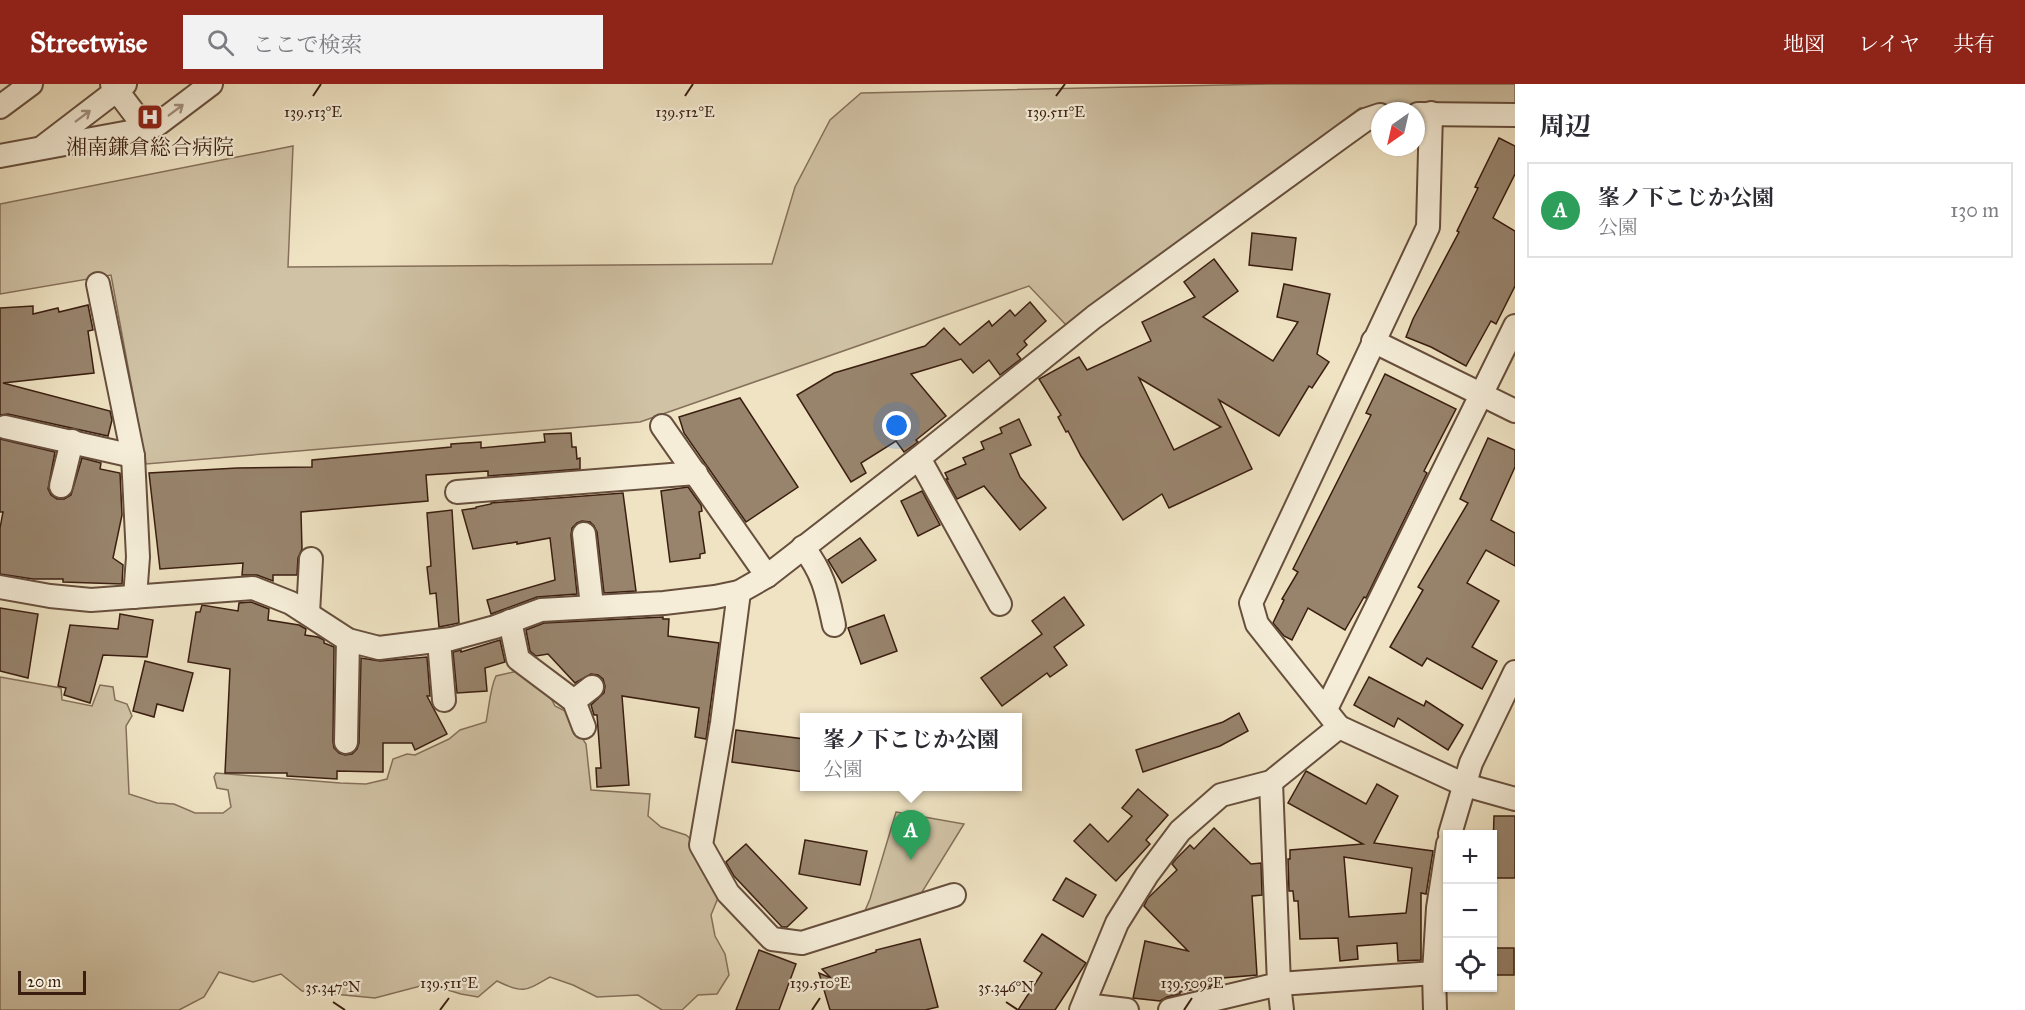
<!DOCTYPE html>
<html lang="ja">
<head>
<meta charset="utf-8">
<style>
	body { margin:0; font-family:"IM FELL Great Primer","Noto Serif JP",serif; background:#f2f2f3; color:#2b2b33 }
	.controls { position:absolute; right:18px; bottom:18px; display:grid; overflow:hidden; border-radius:0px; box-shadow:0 2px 4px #0004 }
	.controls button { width:54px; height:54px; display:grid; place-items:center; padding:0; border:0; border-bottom:2px solid #e1e1e2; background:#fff; color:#2b2b33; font:30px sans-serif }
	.compass { position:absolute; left:1371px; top:18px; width:54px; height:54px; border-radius:50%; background:#fff; box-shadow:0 2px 4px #0004; rotate:214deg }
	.scale { position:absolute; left:18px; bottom:15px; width:68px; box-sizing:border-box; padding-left:6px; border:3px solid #3a1e10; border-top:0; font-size:16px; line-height:21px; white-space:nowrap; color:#3a1e10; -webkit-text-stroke:4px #f5edd8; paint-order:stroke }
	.you { position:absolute; left:897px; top:342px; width:21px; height:21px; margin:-15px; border:4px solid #fff; border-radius:50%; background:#1a73e8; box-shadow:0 0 0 9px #1a73e833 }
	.badge { display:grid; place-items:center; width:39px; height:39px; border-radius:50%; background:#8f2418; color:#fff; font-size:20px; font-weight:700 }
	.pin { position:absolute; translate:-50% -50px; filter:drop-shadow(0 2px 3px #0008) }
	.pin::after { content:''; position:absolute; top:32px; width:21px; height:18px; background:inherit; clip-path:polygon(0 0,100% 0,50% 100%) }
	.popup { position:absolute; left:800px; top:629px; width:222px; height:78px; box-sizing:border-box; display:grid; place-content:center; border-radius:0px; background:#fff; filter:drop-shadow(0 2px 4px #0005); font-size:20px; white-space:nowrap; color:#7c7c81 }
	.popup b { font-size:22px; color:#2b2b33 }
	.popup::after { content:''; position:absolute; left:50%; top:100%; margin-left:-12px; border:12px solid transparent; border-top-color:#fff }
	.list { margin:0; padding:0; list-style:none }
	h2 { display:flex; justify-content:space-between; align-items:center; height:78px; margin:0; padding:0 24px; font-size:26px }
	h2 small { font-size:20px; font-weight:400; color:#7c7c81 }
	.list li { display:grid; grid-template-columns:39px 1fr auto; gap:18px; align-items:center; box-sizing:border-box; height:96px; margin:0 12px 12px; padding:0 12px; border:2px solid #e1e1e2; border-radius:0px }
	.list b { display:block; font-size:22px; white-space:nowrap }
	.list p { margin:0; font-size:20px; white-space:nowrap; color:#7c7c81 }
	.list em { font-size:20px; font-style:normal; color:#7c7c81 }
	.icon { flex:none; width:33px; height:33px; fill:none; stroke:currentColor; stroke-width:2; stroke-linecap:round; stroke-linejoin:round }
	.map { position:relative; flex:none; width:1515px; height:926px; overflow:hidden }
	header { display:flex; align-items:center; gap:36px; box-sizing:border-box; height:84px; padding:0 30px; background:#8f2418; color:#fff }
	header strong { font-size:28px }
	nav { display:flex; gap:33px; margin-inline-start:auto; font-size:21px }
	.search { width:420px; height:54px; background:#f2f2f3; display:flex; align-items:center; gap:15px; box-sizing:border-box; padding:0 21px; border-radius:0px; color:#7c7c81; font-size:22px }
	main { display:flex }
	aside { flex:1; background:#fff }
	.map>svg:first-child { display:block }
	.green { fill:#d0c2a5; stroke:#85705a; stroke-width:1.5 }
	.building { fill:#98846d; stroke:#3a1e10; stroke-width:1.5; fill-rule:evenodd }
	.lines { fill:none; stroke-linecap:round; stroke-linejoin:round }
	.minor-casing { stroke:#674f3d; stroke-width:26 }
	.minor { stroke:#f5edd8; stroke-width:22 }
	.oneway { stroke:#a1907e }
	.ticks { fill:none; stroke:#3a1e10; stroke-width:2 }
	.labels { text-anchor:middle; stroke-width:4.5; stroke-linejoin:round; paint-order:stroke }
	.poi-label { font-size:21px; fill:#3a1e10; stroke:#f5edd8 }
	.ticks-label { font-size:15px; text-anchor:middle; fill:#3a1e10; stroke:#f5edd8; stroke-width:4.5; stroke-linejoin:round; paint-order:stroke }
</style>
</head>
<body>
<header>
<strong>Streetwise</strong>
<div class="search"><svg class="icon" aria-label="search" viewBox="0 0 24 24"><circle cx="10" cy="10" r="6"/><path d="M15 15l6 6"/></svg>ここで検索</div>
<nav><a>地図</a><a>レイヤ</a><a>共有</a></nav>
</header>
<main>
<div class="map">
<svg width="1515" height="926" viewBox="0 0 1515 926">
	<rect width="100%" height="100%" fill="#efe3c3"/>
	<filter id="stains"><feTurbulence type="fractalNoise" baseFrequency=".00333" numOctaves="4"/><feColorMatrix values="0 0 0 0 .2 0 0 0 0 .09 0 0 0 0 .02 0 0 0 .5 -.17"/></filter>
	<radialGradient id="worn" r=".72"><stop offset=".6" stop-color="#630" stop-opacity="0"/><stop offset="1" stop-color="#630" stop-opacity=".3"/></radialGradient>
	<g class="green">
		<polygon points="1269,0 1515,0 1515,22 1360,24 1067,242 1029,202 640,338 146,380 111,191 0,210 0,120 293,62 288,183 772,180 795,103 830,36 861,9"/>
		<path d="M522 586 546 605 555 622 565 627 586 660 591 706 650 710 648 732 661 743 686 751 693 757 698 780 718 814 711 831 715 852 725 870 729 891 717 910 698 911 682 926H662L638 911 597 913 573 901 550 893C526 907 523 910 497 897L478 913 461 910 428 900 375 914 302 907 281 890 253 898 219 888 204 913 179 926H0V593L61 604 62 616 92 622 100 601 113 603 115 616 127 620 132 632 126 642 129 710 157 719 174 720 195 729H223L231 723 228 706 217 704 214 693 216 689 340 699 366 700 387 695 393 675 407 670 415 671 449 655 460 646 486 638C489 624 490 604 496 592Z"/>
		<polygon points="896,728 964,740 919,813 861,836 870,815"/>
	</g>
	<g class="building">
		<polygon points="1499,54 1515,62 1515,90 1493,134 1515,147 1515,202 1496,240 1491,237 1466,282 1431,263 1406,253 1413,235 1459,148 1457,147 1478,104 1475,103"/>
		<polygon points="1252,149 1296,154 1292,186 1249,181"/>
		<path d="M1214 175 1238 207 1203 233 1273 277 1298 238 1277 233 1284 200 1330 210 1317 270 1329 278 1312 304 1309 302 1279 352 1219 316 1252 385 1169 424 1162 410 1123 436 1081 372 1068 347 1066 348 1058 333 1061 331 1039 295 1079 273 1087 286 1151 257 1142 238 1195 213 1184 198ZM1139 294 1221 343 1174 366Z"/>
		<polygon points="1030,218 1046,237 1024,257 1027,261 1017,270 1021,275 1000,291 989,276 973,289 961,275 911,290 946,332 916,356 918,358 904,368 896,357 861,379 866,389 851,398 797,311 834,289 925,262 944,244 960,261 989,237 992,242 1010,226 1015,232"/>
		<polygon points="88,221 93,246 88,247 94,289 3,299 110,327 112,336 108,352 8,330 0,331 0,224 33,222 33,230 58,224 59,228"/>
		<polygon points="1385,290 1456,325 1424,387 1427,389 1366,514 1364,513 1345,546 1308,524 1292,556 1284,552 1273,539 1284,516 1282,515 1298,488 1293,485 1371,331 1366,329"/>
		<polygon points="740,314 798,403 746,438 684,349 679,333"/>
		<polygon points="1019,335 1031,361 1010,370 1020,393 1046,424 1020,446 984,402 957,415 946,395 948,395 945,389 966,380 963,374 984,365 981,358 1002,349 1000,344"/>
		<polygon points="571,349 572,363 576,363 577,375 580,374 580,385 488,392 488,387 426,391 428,417 301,428 302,465 298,474 297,491 273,491 273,497 257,491 242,491 243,479 160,485 149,389 237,384 312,383 312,376 451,363 451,360 481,358 481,364 545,358 544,350"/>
		<polygon points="1488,354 1515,366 1515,383 1491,436 1515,449 1515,482 1486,466 1467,499 1499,517 1472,563 1497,577 1482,605 1427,574 1422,582 1390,563 1423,506 1418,503 1468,419 1460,415"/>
		<polygon points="0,355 55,368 48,405 51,411 57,415 64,415 71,411 82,374 101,379 100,385 120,389 122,431 113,474 123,481 122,500 63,498 63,495 33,495 0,490 0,444 3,428 0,428"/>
		<polygon points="688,403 701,421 702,427 699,428 705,469 700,470 700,474 670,478 661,407"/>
		<polygon points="922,407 940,441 918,452 901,417"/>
		<polygon points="623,409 636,507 604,509 597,448 594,442 590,438 582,437 577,439 572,444 571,451 577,510 537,513 491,530 487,516 555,496 550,454 517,460 517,458 473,465 462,426 476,424 476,423 491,420 491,419"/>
		<polygon points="452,426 459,539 439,543 436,509 430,510 427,483 431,482 427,429"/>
		<polygon points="860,454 876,476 842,499 828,476"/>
		<polygon points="1064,513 1084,541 1054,563 1067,581 1050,593 1047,589 1002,622 981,594 1042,550 1032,537"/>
		<polygon points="251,518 269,525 268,536 299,541 306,545 305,551 318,553 324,556 324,559 334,563 333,658 334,664 339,669 345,671 352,670 357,665 359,659 361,574 380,577 427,573 430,612 427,612 447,650 415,666 412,659 383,659 383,688 337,687 337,695 287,692 287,689 225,689 230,585 188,578 196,528 200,528 202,521 238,527 239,519"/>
		<polygon points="0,524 38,530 28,594 0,587"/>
		<polygon points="120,530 153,536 147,573 103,571 90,619 64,611 66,604 58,602 70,541 118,545"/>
		<polygon points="884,531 897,567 861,580 848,544"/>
		<polygon points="663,533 663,535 669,535 668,552 719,559 706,655 695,653 699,624 622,612 629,701 597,703 596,684 601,684 597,631 594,631 591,621 604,609 605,602 603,595 598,591 591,590 575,599 548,570 536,572 530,567 526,546 544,539"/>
		<polygon points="500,556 505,578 485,584 487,607 457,609 453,568 461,566 461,568"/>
		<polygon points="145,577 193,589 183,627 157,620 154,633 133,627"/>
		<polygon points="1369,593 1424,622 1426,617 1463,641 1448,666 1398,634 1394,643 1354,621"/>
		<polygon points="1239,629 1248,647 1220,662 1143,688 1136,666 1223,638"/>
		<polygon points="736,646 804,655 804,688 732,678"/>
		<path d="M1306 687 1366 720 1377 700 1398 712 1374 759 1433 767 1426 810 1421 809V876L1398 877 1397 859 1357 862 1358 875 1340 877 1338 854 1300 855 1298 817H1294L1293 807H1289L1288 775H1290V766L1363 760 1288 719ZM1344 773 1412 784 1406 829 1349 833Z"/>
		<polygon points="1138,705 1168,731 1146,756 1150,760 1116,797 1074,757 1090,740 1108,758 1132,732 1122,724"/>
		<polygon points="1494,732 1515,732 1515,794 1492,794"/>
		<polygon points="1214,744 1251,780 1261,779 1262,811 1252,812 1257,891 1211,895 1212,902 1180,908 1180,910 1167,913 1160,917 1133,914 1145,857 1188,867 1144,822 1148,814 1177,786 1172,780 1176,775 1190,761 1194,765"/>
		<polygon points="805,756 867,767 860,801 799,790"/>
		<polygon points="746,760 807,824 787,843 782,843 734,792 726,778"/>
		<polygon points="1066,794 1096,811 1083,833 1053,816"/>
		<polygon points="1042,850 1086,879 1055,926 1018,926 1042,889 1024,877"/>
		<polygon points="920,855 938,923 925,926 830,926 819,889 831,894 822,885 876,868 876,866"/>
		<rect x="1492" y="864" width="22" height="27"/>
		<polygon points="759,866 796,880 779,926 736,926"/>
	</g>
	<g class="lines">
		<g class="minor-casing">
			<g id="minor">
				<polyline points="112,0 146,45"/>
				<polyline points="0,23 31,0"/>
				<polyline points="1418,30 1515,31"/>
				<polyline points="44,62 125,0"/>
				<polyline points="0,72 146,45 158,40 211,0"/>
				<polyline points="98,200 133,372 138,473 135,513"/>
				<polyline points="1373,257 1515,327"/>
				<polyline points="662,342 767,492"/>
				<polyline points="5,343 133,372"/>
				<polyline points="919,374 1000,520"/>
				<polyline points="61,402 72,357"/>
				<polyline points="457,408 696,389"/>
				<polyline points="584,450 592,522"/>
				<path d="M803 463C824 490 827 509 834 541"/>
				<polyline points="0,503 50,512 91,516 253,504 291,519 348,556 379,564 451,555 495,543 541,526 664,519 715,513 739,508 767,492 919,374 1094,233 1344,51 1365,36 1380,31"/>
				<polyline points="739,508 722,639 701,761 728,809 772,855 802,859 954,811"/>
				<polyline points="308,529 311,475"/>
				<polyline points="510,537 518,575 574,617 584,643"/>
				<polyline points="439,557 444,616"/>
				<polyline points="574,617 592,603"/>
				<polyline points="1326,625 1515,242"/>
				<polyline points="1339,643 1465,701 1515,715"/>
				<polyline points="346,658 348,556"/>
				<polyline points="1450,750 1471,679 1515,588"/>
				<polyline points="1085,921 1127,926"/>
				<polyline points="1081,926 1117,839 1147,791 1180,747 1221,711 1271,698 1339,643 1257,540 1251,519 1428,143 1431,29"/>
				<polyline points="1170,926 1279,900 1271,698"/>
				<polyline points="1282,926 1279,900 1434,889"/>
				<polyline points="1435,926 1434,889 1438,824 1448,760"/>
			</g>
		</g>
		<use href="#minor" class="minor"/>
	</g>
	<defs><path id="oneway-shaft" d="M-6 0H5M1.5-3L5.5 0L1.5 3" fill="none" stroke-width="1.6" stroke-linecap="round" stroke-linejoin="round" transform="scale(1.5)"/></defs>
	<g class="oneway">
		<use href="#oneway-shaft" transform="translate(176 26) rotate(-37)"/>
		<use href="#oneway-shaft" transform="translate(83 32) rotate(-37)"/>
	</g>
	<path class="ticks" d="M313 12 321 0M685 12 693 0M1056 12 1065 0M333 918 345 926M1006 918 1018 926M440 926 449 914M812 926 820 914M1184 926 1192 914"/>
	<defs>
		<g id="hospital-square" transform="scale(1.35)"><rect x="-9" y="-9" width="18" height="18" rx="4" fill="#8f2418" stroke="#f5edd8"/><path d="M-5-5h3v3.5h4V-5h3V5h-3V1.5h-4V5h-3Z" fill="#fff"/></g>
	</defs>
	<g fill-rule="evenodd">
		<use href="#hospital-square" x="150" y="33"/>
	</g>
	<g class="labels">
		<g class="poi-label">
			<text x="150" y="70">湘南鎌倉総合病院</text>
		</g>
	</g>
	<g class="ticks-label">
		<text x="313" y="33">139.513°E</text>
		<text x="685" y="33">139.512°E</text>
		<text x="1056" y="33">139.511°E</text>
		<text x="449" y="904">139.511°E</text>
		<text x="820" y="904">139.510°E</text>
		<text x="1192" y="904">139.509°E</text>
		<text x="333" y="908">35.347°N</text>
		<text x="1006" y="908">35.346°N</text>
	</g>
	<rect width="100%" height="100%" filter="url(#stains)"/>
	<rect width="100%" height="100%" fill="url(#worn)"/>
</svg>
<div class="controls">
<button>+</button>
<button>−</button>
<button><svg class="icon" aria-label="locate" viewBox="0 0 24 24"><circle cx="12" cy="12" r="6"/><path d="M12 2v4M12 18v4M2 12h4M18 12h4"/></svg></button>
</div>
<svg class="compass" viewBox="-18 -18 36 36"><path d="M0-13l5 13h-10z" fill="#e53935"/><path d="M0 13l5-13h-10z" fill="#7c7c81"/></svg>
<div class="scale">20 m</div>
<div class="you"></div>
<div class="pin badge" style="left:911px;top:776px;background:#2e9e5b">A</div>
<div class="popup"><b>峯ノ下こじか公園</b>公園</div>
</div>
<aside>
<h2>周辺<small></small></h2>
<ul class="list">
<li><span class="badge" style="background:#2e9e5b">A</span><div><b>峯ノ下こじか公園</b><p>公園</p></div><em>130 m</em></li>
</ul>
</aside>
</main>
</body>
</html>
